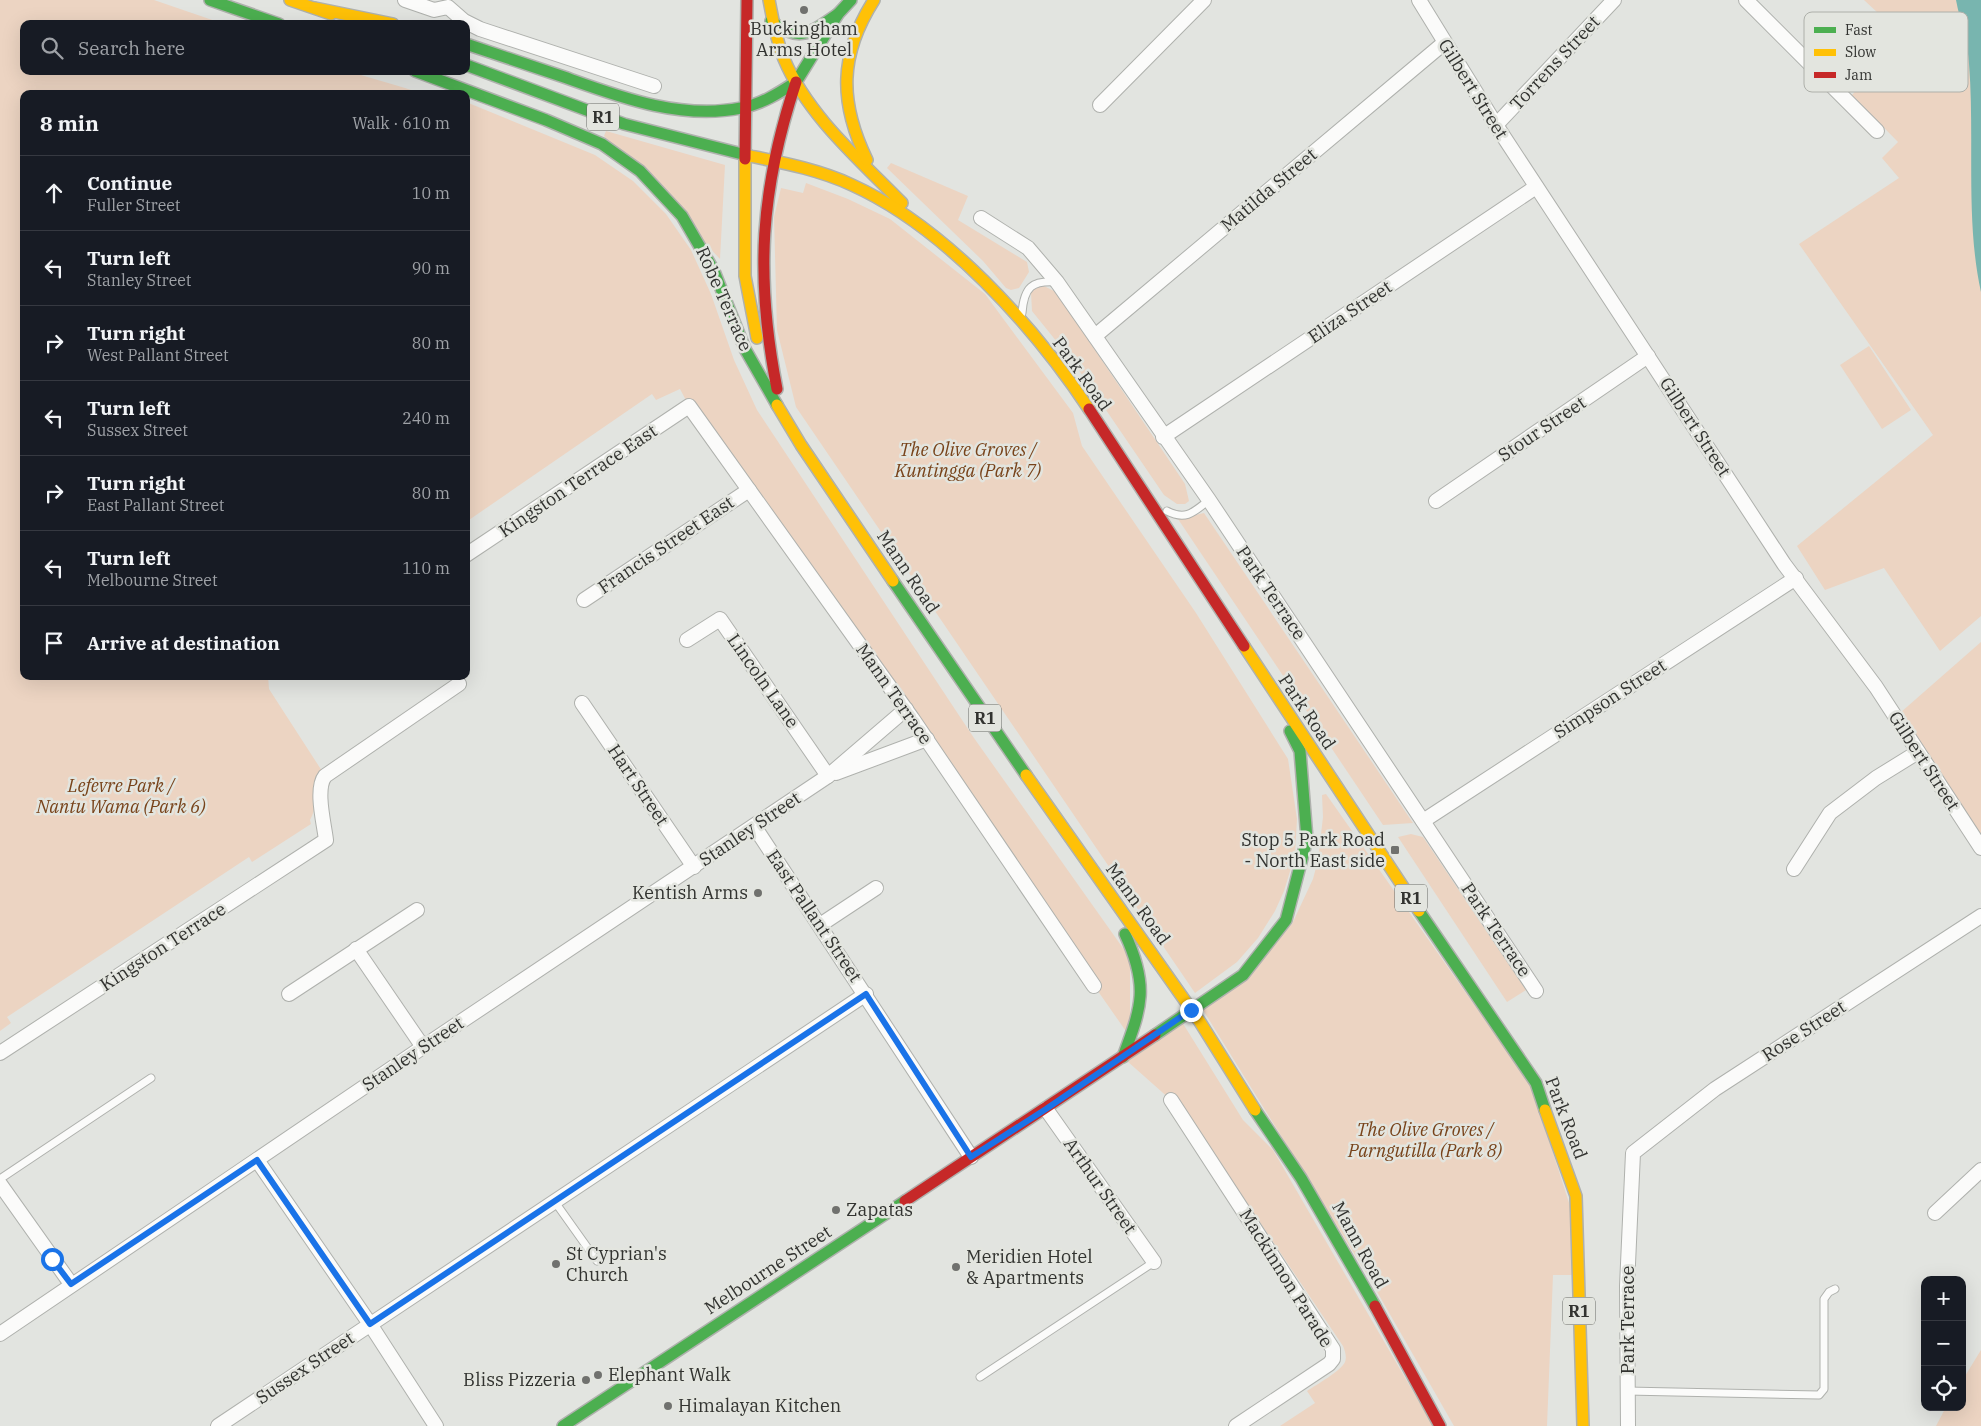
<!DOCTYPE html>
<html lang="en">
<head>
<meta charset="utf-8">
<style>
	body { margin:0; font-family:"IBM Plex Serif",serif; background:#20242c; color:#f1f3f6 }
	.controls { position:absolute; right:15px; bottom:15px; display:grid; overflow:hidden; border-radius:10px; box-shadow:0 5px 20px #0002 }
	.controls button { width:45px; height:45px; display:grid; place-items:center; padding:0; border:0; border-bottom:1px solid #363941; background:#171b24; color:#f1f3f6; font:25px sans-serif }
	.stop { position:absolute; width:15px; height:15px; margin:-11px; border:4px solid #1a73e8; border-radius:50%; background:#fff }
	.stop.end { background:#1a73e8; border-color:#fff; box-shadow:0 1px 5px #0008 }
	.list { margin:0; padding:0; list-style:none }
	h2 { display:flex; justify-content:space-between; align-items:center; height:65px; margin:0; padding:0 20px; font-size:21px }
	h2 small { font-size:16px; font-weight:400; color:#9ea1a6 }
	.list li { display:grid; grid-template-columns:32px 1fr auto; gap:15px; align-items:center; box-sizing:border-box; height:75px; padding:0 20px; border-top:1px solid #363941 }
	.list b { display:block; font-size:19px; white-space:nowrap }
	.list p { margin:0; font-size:16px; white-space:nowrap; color:#9ea1a6 }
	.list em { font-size:16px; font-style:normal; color:#9ea1a6 }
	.icon { flex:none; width:28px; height:28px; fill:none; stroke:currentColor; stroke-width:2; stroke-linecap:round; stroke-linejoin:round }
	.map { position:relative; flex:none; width:1981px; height:1426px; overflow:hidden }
	.search { position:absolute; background:#171b24; box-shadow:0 5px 20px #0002; left:20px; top:20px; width:450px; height:55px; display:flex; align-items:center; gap:12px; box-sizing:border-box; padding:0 18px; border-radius:10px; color:#9ea1a6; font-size:19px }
	.panel { position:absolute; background:#171b24; box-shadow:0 5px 20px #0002; left:20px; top:90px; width:450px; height:590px; border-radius:10px }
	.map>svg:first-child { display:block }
	.green { fill:#ecd4c2 }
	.water { fill:#78b5af }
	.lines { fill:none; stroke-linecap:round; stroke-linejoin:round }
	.lane-casing { stroke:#afb1ad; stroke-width:9 }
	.street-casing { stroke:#afb1ad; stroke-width:16 }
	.fast-casing { stroke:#afb1ad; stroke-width:14 }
	.slow-casing { stroke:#afb1ad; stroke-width:14 }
	.jam-casing { stroke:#afb1ad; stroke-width:14 }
	.lane { stroke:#fbfbfa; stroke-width:7 }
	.street { stroke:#fbfbfa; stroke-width:14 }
	.fast { stroke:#4caf50; stroke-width:11 }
	.slow { stroke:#ffc107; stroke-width:11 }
	.jam { stroke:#c62828; stroke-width:11 }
	.route { stroke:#1a73e8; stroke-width:6 }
	.poi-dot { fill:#70716e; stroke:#e3e5df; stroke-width:2 }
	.labels { text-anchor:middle; stroke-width:5; stroke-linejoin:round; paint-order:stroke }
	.shield { fill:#e3e5df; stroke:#676864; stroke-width:1 }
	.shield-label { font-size:16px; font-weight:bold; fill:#323330 }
	.poi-label { font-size:18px; fill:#323330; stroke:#e3e5df; text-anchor:start }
	.street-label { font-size:18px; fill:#323330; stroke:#e3e5df }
	.park-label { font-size:18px; font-style:italic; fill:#78431a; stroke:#e3e5df }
	.key { fill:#e3e5df; stroke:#aeb0aa; stroke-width:1 }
	.key-label { font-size:14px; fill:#323330 }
</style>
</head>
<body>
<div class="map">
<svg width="1981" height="1426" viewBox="0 0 1981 1426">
	<rect width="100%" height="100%" fill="#e2e4e0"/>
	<g class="green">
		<path d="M0 0H154L224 24H24V71H348C373 79 398 85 423 94H24V676H268L269 689 322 771C305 789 321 802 310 820L311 824 252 862 249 857 7 1017 11 1023 0 1031Z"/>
		<polygon points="1864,0 1981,0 1981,616 1940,651 1884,568 1825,590 1797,546 1933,435 1799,244 1899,178 1882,158 1898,142 1852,95 1905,38"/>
		<polygon points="466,102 595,155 633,181 666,214 691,250 711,294 734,360 757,410 974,738 1130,958 1130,1037 689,406 680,389 656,400 652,394 466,522"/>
		<polygon points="606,131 725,165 720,259 604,136"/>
		<polygon points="891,163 968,196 958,220 1027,262 1029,272 1019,288 1011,290 1006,288 983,261 887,168"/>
		<polygon points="806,183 848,199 890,219 985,294 1073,413 1082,446 1196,613 1288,759 1297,819 1295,855 1284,891 1275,911 1258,938 1237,962 1195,993 796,407 777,330 774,217 781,188 803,193"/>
		<polygon points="1044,286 1056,292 1185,484 1189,501 1185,504 1177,504 1164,495 1074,363 1032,311 1031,293 1036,287"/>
		<polygon points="1869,346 1911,410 1882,429 1840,365"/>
		<polygon points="1204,513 1413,823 1383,825 1178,519"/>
		<polygon points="1981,642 1981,835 1900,713"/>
		<polygon points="1326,794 1532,1087 1570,1206 1574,1275 1553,1275 1547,1426 1454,1426 1368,1276 1203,1010 1292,924 1313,879 1318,860 1323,817 1322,795"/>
		<polygon points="1411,834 1423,837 1526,990 1507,1002 1398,837"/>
		<path d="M1182 1022 1243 1120 1273 1150 1433 1426H1280L1315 1403 1307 1391C1316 1385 1341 1371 1345 1362 1347 1357 1345 1351 1343 1346L1180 1103 1171 1100 1127 1061Z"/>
		<polygon points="1981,1350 1981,1426 1936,1426 1946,1407 1962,1407 1962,1381"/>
	</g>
	<path class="water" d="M1956 0H1981V292C1965 220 1975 138 1969 64 1968 42 1960 21 1956 0Z"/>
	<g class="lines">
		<g class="lane-casing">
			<g id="lane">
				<path d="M1022 313C1024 287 1032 280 1057 282"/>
				<path d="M1167 511C1186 521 1194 512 1209 500"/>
				<polyline points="0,1179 151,1078"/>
				<polyline points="555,1202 597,1261"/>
				<polyline points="980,1377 1154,1262"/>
				<polyline points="1627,1391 1819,1395 1824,1389 1824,1299 1829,1292 1835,1289"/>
			</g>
		</g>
		<g class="street-casing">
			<g id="street">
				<polyline points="405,0 434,10 448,7 464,21 480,29 654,86"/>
				<polyline points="1419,0 1496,125 1784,564 1876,687 1981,848"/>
				<polyline points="1746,0 1877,131"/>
				<polyline points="1100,105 1204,0"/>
				<polyline points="1496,125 1614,0"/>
				<polyline points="981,218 1028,248 1057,282 1209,500 1536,991"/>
				<polyline points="1095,336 1444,43"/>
				<polyline points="1163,437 1536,187"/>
				<polyline points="1436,501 1648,356"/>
				<polyline points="466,555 689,406 912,718 1094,986"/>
				<polyline points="584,600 749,490"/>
				<polyline points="687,640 720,619 828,776"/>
				<polyline points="582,703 694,867"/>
				<polyline points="836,773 927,739"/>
				<polyline points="1423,821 1796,578"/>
				<polyline points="754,826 971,1157"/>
				<polyline points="1794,869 1830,813 1876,778 1918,752"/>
				<polyline points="820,925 876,888"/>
				<polyline points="356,949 423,1047"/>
				<polyline points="289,994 417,910"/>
				<path d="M0 1053 326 840C324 823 315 789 325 776L459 684"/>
				<polyline points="1171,1100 1333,1349 1333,1359 1329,1364 1236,1426"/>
				<polyline points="1046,1109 1154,1262"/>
				<polyline points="257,1160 370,1324 436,1426"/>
				<polyline points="0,1184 71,1284"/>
				<polyline points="1935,1213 1981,1170"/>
				<polyline points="0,1334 423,1047 828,776 906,709"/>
				<polyline points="218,1426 866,994"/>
				<polyline points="1628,1426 1627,1286 1633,1153 1715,1089 1981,916"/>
			</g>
		</g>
		<g class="fast-casing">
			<g id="fast">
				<polyline points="210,0 279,24"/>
				<path d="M771 21C800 44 811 32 838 14"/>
				<path d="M466 44C498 55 531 66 564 77 620 97 680 120 741 108 762 104 779 93 796 82"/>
				<polyline points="466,65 624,124 750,156"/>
				<polyline points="415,71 546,120 602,144 640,171 682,216 714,271 745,349 777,405"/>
				<polyline points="796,82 838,14 851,0"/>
				<polyline points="893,581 1026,775"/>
				<polyline points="1419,911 1536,1083 1545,1110"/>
				<polyline points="1155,1035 1243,975 1286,920 1307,839 1300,751 1290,731"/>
				<path d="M1123 1057C1142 1006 1149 986 1125 934"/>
				<polyline points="1255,1110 1301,1178 1375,1306"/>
				<polyline points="563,1426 905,1201"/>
			</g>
		</g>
		<g class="slow-casing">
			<g id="slow">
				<polyline points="290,0 331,14"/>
				<path d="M769 0C773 20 776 40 784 59 808 116 860 160 902 203"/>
				<polyline points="315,8 393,24"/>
				<path d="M750 156C784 163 820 170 852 185 945 227 1033 325 1089 409"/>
				<polyline points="745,159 745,276 757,338"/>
				<path d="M867 160C839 102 839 55 874 0"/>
				<polyline points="777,405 801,445 893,581"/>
				<polyline points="1244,646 1419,911"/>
				<polyline points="1026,775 1200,1022 1255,1110"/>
				<polyline points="1545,1110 1576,1196 1583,1426"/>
			</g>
		</g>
		<g class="jam-casing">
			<g id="jam">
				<polyline points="745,159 747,0"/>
				<path d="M777 389C755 277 760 190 796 82"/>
				<polyline points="1089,409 1244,646"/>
				<polyline points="905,1201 1155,1035"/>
				<polyline points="1375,1306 1440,1426"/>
			</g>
		</g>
		<use href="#lane" class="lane"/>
		<use href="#street" class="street"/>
		<use href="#fast" class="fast"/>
		<use href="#slow" class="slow"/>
		<use href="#jam" class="jam"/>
	</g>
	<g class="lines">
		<polyline class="route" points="52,1259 71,1284 257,1160 370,1324 866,994 971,1157 1046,1109 1191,1010"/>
	</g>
	<g class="poi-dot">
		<circle cx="804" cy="10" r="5"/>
		<rect x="1390" y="845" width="10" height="10" rx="2.5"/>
		<circle cx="758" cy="893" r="5"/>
		<circle cx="836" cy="1210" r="5"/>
		<circle cx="556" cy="1264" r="5"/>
		<circle cx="956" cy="1267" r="5"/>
		<circle cx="598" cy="1375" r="5"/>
		<circle cx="586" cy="1380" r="5"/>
		<circle cx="668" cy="1406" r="5"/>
	</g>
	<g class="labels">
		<g class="shield">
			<rect x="587" y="103.5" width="32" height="27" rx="4"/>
			<rect x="969" y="704.5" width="32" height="27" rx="4"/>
			<rect x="1395" y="884.5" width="32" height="27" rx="4"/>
			<rect x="1563" y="1297.5" width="32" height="27" rx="4"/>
		</g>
		<g class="shield-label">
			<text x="603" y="123">R1</text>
			<text x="985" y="724">R1</text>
			<text x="1411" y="904">R1</text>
			<text x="1579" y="1317">R1</text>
		</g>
		<g class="poi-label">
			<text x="804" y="35" text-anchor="middle">Buckingham<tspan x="804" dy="21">Arms Hotel</tspan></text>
			<text x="1385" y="846" text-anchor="end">Stop 5 Park Road<tspan x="1385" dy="21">- North East side</tspan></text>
			<text x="748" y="899" text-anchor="end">Kentish Arms</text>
			<text x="846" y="1216">Zapatas</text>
			<text x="566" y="1260">St Cyprian's<tspan x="566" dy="21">Church</tspan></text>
			<text x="966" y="1263">Meridien Hotel<tspan x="966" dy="21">&amp; Apartments</tspan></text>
			<text x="608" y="1381">Elephant Walk</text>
			<text x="576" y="1386" text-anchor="end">Bliss Pizzeria</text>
			<text x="678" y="1412">Himalayan Kitchen</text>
		</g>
		<g class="street-label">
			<text transform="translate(1555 63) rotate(-47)" y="6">Torrens Street</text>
			<text transform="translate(1473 89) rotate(58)" y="6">Gilbert Street</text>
			<text transform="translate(1269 190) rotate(-40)" y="6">Matilda Street</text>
			<text transform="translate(724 299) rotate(66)" y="6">Robe Terrace</text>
			<text transform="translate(1350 312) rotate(-34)" y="6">Eliza Street</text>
			<text transform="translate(1082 374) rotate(54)" y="6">Park Road</text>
			<text transform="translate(1695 427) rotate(57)" y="6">Gilbert Street</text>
			<text transform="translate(1542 429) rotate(-34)" y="6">Stour Street</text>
			<text transform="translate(578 481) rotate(-34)" y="6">Kingston Terrace East</text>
			<text transform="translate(666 545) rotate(-34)" y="6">Francis Street East</text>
			<text transform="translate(908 572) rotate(56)" y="6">Mann Road</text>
			<text transform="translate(1271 593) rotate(56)" y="6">Park Terrace</text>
			<text transform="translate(763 681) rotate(55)" y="6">Lincoln Lane</text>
			<text transform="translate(894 694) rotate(55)" y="6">Mann Terrace</text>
			<text transform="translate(1610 699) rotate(-33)" y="6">Simpson Street</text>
			<text transform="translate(1307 712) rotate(56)" y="6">Park Road</text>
			<text transform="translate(1924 761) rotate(57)" y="6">Gilbert Street</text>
			<text transform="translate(638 785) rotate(56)" y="6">Hart Street</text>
			<text transform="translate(750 829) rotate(-34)" y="6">Stanley Street</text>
			<text transform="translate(1138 904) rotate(54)" y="6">Mann Road</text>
			<text transform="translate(814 916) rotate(56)" y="6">East Pallant Street</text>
			<text transform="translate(1496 930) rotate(56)" y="6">Park Terrace</text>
			<text transform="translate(163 947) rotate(-33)" y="6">Kingston Terrace</text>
			<text transform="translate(1804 1031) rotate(-33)" y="6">Rose Street</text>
			<text transform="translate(413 1054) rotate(-34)" y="6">Stanley Street</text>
			<text transform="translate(1566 1118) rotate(69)" y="6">Park Road</text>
			<text transform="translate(1100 1186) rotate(55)" y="6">Arthur Street</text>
			<text transform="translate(1360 1245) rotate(61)" y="6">Mann Road</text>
			<text transform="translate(768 1270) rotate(-33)" y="6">Melbourne Street</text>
			<text transform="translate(1286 1278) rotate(58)" y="6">Mackinnon Parade</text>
			<text transform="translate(1628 1320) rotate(-90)" y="6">Park Terrace</text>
			<text transform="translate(305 1368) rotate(-34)" y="6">Sussex Street</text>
		</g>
		<g class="park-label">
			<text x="968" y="456">The Olive Groves /<tspan x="968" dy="21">Kuntingga (Park 7)</tspan></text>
			<text x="121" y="792">Lefevre Park /<tspan x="121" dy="21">Nantu Wama (Park 6)</tspan></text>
			<text x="1425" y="1136">The Olive Groves /<tspan x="1425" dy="21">Parngutilla (Park 8)</tspan></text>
		</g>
	</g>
	<rect x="1804" y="12" width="164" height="80" rx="8" class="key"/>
	<rect x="1814" y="27" width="22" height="6" fill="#4caf50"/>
	<rect x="1814" y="49" width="22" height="7" fill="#ffc107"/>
	<rect x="1814" y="72" width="22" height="6" fill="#c62828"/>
	<g class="key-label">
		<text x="1845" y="35">Fast</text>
		<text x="1845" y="57">Slow</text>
		<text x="1845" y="80">Jam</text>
	</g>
</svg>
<div class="controls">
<button>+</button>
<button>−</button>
<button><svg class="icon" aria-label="locate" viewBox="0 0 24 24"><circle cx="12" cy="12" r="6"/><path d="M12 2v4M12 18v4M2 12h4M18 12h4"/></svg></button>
</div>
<div class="stop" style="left:52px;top:1259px"></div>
<div class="stop end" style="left:1191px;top:1010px"></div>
<div class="search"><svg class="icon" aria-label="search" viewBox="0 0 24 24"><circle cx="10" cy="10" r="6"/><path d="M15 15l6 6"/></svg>Search here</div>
<section class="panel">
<h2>8 min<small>Walk · 610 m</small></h2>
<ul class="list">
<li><svg class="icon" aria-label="ahead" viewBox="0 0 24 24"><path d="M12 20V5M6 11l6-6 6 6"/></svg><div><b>Continue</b><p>Fuller Street</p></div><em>10 m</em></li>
<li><svg class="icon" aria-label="left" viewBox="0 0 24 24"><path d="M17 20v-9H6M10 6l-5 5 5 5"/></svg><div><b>Turn left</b><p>Stanley Street</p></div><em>90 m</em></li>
<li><svg class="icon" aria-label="right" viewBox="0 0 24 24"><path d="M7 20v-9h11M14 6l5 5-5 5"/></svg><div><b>Turn right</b><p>West Pallant Street</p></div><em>80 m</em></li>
<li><svg class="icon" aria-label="left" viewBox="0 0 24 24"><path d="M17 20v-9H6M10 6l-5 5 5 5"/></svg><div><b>Turn left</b><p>Sussex Street</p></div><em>240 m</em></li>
<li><svg class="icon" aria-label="right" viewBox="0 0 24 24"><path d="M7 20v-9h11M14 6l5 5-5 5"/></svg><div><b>Turn right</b><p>East Pallant Street</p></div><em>80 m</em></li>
<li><svg class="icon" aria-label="left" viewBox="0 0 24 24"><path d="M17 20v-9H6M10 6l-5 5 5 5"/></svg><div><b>Turn left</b><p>Melbourne Street</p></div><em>110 m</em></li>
<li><svg class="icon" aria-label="arrive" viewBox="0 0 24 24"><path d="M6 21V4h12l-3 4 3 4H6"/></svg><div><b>Arrive at destination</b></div></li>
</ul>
</section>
</div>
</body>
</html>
